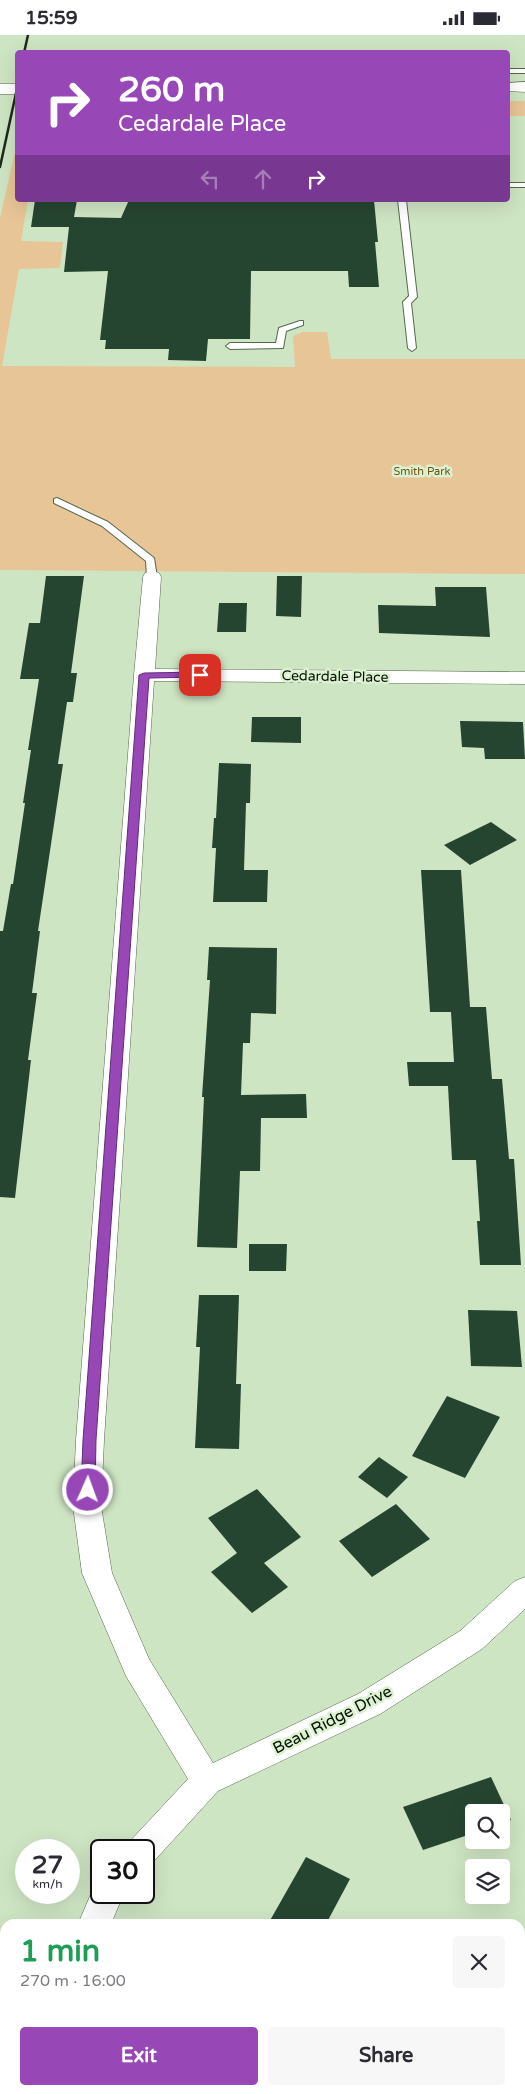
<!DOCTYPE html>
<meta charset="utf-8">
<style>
:root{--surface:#fff;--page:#f7f7f7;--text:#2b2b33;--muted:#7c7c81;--accent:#9747b6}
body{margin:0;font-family:"Varela Round",sans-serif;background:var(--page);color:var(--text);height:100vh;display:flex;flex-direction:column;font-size:19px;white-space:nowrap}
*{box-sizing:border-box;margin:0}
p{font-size:16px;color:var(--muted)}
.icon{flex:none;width:28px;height:28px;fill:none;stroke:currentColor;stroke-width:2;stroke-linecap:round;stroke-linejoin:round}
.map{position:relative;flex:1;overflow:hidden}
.drawer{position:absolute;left:0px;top:1884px;width:525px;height:176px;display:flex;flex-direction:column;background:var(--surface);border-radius:15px 15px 0 0;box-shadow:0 5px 20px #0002}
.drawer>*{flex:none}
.hud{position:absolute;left:15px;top:15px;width:495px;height:152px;border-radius:5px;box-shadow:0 5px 20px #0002;background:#9747b6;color:#fff;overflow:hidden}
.buttons{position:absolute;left:465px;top:1769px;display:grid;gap:10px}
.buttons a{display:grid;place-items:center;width:45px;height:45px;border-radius:5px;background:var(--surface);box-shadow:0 5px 20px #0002;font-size:25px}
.speed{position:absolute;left:15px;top:1804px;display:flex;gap:10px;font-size:25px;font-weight:700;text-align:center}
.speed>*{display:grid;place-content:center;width:65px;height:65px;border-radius:50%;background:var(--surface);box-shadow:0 5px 20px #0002;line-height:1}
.speed small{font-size:12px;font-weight:400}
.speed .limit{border:2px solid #111;border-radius:8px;background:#fff;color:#111}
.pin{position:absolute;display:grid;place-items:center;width:42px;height:42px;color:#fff;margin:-21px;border-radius:10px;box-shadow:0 2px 8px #0006}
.me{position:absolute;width:55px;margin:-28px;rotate:2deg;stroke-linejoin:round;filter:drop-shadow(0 0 4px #0008)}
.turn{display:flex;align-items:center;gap:18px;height:105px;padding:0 20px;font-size:22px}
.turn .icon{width:65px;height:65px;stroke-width:2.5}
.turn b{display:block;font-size:35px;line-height:42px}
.lanes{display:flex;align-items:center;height:48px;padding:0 20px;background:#0003;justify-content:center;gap:25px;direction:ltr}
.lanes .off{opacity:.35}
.round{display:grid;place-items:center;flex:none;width:52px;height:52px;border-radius:5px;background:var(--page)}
.headline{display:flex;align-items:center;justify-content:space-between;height:85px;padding:0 20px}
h1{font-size:30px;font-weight:700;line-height:38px;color:#1e9e55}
.action{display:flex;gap:10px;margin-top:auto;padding:10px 20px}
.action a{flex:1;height:58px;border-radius:5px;background:var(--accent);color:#fff;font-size:20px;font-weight:700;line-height:58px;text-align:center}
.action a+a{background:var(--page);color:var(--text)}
.status{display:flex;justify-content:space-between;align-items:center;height:35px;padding:0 25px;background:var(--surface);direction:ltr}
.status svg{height:14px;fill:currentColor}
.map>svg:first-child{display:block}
.green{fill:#e7c597}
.building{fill:#264531}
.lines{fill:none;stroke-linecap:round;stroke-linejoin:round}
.lane-casing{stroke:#55684b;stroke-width:2}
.street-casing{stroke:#55684b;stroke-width:1}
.secondary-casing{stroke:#55684b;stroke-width:1}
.lane{fill:#fff;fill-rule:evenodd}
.street{fill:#fff;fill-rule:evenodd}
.secondary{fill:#fff;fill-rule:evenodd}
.rail{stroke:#20291c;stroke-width:2.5}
.route{fill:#9747b6;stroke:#622e76}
.labels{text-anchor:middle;stroke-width:5;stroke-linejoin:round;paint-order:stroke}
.far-park-label{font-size:11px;fill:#745013;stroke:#dbf2d0}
.street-label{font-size:14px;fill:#070e04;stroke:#dbf2d0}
.near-street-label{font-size:16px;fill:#070e04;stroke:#dbf2d0}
</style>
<div class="status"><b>15:59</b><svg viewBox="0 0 49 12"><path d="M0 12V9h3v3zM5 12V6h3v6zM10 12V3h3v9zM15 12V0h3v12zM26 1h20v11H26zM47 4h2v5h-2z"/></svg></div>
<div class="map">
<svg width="525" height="2059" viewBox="0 0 525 2059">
<rect width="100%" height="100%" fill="#cee5c3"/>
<path class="green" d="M508,66H525V81H508Z
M17,108L18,165H28L21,206L63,207L60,233L19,234L2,331L295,332L293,301L303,297H327L331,324H525V539L0,535V183Z"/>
<path class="building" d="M35,165H77L74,182L121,183L129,165L313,167V165H374L378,207H375L379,252H349L348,236H251L250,304H208L206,326L168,325L169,314H105L106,305H100L108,236L64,237L69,192H31Z
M46,541H84L71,638H77L73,667H67L58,729H63L38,896H40L32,958H37L28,1025H31L15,1163L0,1162V896H3L11,849H13L25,768H23L31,715H28L39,644H20L29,588H40Z
M277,541H302L301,582L276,581Z
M435,552H486L490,602L379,598L378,570L436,571Z
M219,568H247L246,597H217Z
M252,682H301V708L251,707Z
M460,686L523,687L525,724H485L484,713L462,712Z
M219,728L251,729L250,768H246L244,835H268L267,867H213L216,813H212L214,783H216Z
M491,787L517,805L470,830L444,810Z
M421,835H461L470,972H486L492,1044H502L509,1124H514L521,1230H480L477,1186H480L476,1125H452L448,1051H409L407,1027H454L451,977H430Z
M209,912L277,913L276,979L251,978L250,1008H243L241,1060L306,1059L307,1083H261L260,1136H240L237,1213L197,1212L204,1062H202L210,945H207Z
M249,1209H287L286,1236H249Z
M199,1260H239L236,1349H241L239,1414L195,1413L200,1312H196Z
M468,1275L517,1276L522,1332L471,1331Z
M447,1361L500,1382L465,1443L412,1421Z
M379,1422L408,1442L387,1463L358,1442Z
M257,1454L301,1502L264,1528L288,1552L252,1578L211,1537L237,1518L208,1483Z
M396,1469L430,1504L372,1542L339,1506Z
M491,1742L511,1785L501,1789V1778H474V1798L423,1815L403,1772Z
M306,1822L350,1844L326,1889H268Z"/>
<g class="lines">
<defs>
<path id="lane" d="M508,34H525V38H508Z
M508,148H525V152H508Z
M398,165H406L417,262L411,268L416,313L412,316L408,313L403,267L409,261Z
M300,286H303V290L286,296L283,313L230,314L226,311L230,308H276L279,293Z
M57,463L108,487L154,523L157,542L155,544L152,545L147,542L146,526L102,491L54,468V464Z"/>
<path id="street" d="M152,536L159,538L161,542L155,634L525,637V649L154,646L104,1405L101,1471L112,1538L149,1624L213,1728L358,1659L460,1596L515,1546L525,1542V1574L482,1614L380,1679L218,1756L154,1826L144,1830V1815H127L132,1804L188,1744L126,1641L82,1538L73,1471L76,1405L134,640L143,542L145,538Z
M101,1845V1858H124L111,1889H78L96,1847Z
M29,2055H63V2059H29Z"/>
<path id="secondary" d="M525,47V57L508,56V48Z
M0,49H18V59H0Z"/>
</defs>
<use href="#lane" class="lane-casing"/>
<use href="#street" class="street-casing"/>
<use href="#secondary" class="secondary-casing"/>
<use href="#lane" class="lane"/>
<use href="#street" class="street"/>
<use href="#secondary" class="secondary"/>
<path class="rail" d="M24,18L28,0
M0,132L18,49"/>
</g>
<path class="route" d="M200,637L204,640L203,642L149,643L96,1405L95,1455L93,1459L88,1460L83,1459L81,1455L83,1405L139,640L144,638Z"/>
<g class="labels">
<g class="far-park-label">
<text x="422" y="440">Smith Park</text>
</g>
<g class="street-label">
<text transform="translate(335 641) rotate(1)" y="5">Cedardale Place</text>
</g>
<g class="near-street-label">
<text transform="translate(332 1684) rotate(-27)" y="6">Beau Ridge Drive</text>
</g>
</g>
</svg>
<div class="buttons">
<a><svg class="icon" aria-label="search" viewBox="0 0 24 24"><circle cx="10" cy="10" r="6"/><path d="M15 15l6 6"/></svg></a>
<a><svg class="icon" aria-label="layers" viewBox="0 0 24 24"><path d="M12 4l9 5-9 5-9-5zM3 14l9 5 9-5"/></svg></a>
</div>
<div class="speed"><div>27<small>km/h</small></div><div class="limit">30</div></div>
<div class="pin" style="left:200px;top:640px;background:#d93025"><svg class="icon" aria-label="arrive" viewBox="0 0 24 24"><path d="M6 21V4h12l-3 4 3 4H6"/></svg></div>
<svg class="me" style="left:88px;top:1455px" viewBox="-20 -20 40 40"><circle r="17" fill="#9747b6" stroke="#fff" stroke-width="3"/><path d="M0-11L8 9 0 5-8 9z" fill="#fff"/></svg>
<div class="hud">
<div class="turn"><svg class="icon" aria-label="right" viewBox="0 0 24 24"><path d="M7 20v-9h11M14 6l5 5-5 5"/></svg><div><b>260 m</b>Cedardale Place</div></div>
<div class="lanes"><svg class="icon off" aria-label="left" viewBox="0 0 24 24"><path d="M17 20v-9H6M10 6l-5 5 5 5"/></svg><svg class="icon off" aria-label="ahead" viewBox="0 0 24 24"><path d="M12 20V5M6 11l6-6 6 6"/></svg><svg class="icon" aria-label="right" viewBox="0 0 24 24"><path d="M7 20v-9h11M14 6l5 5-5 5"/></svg></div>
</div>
<section class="drawer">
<div class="headline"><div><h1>1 min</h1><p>270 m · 16:00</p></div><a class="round"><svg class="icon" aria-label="close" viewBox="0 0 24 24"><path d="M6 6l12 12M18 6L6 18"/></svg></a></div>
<div class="action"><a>Exit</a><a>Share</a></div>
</section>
</div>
